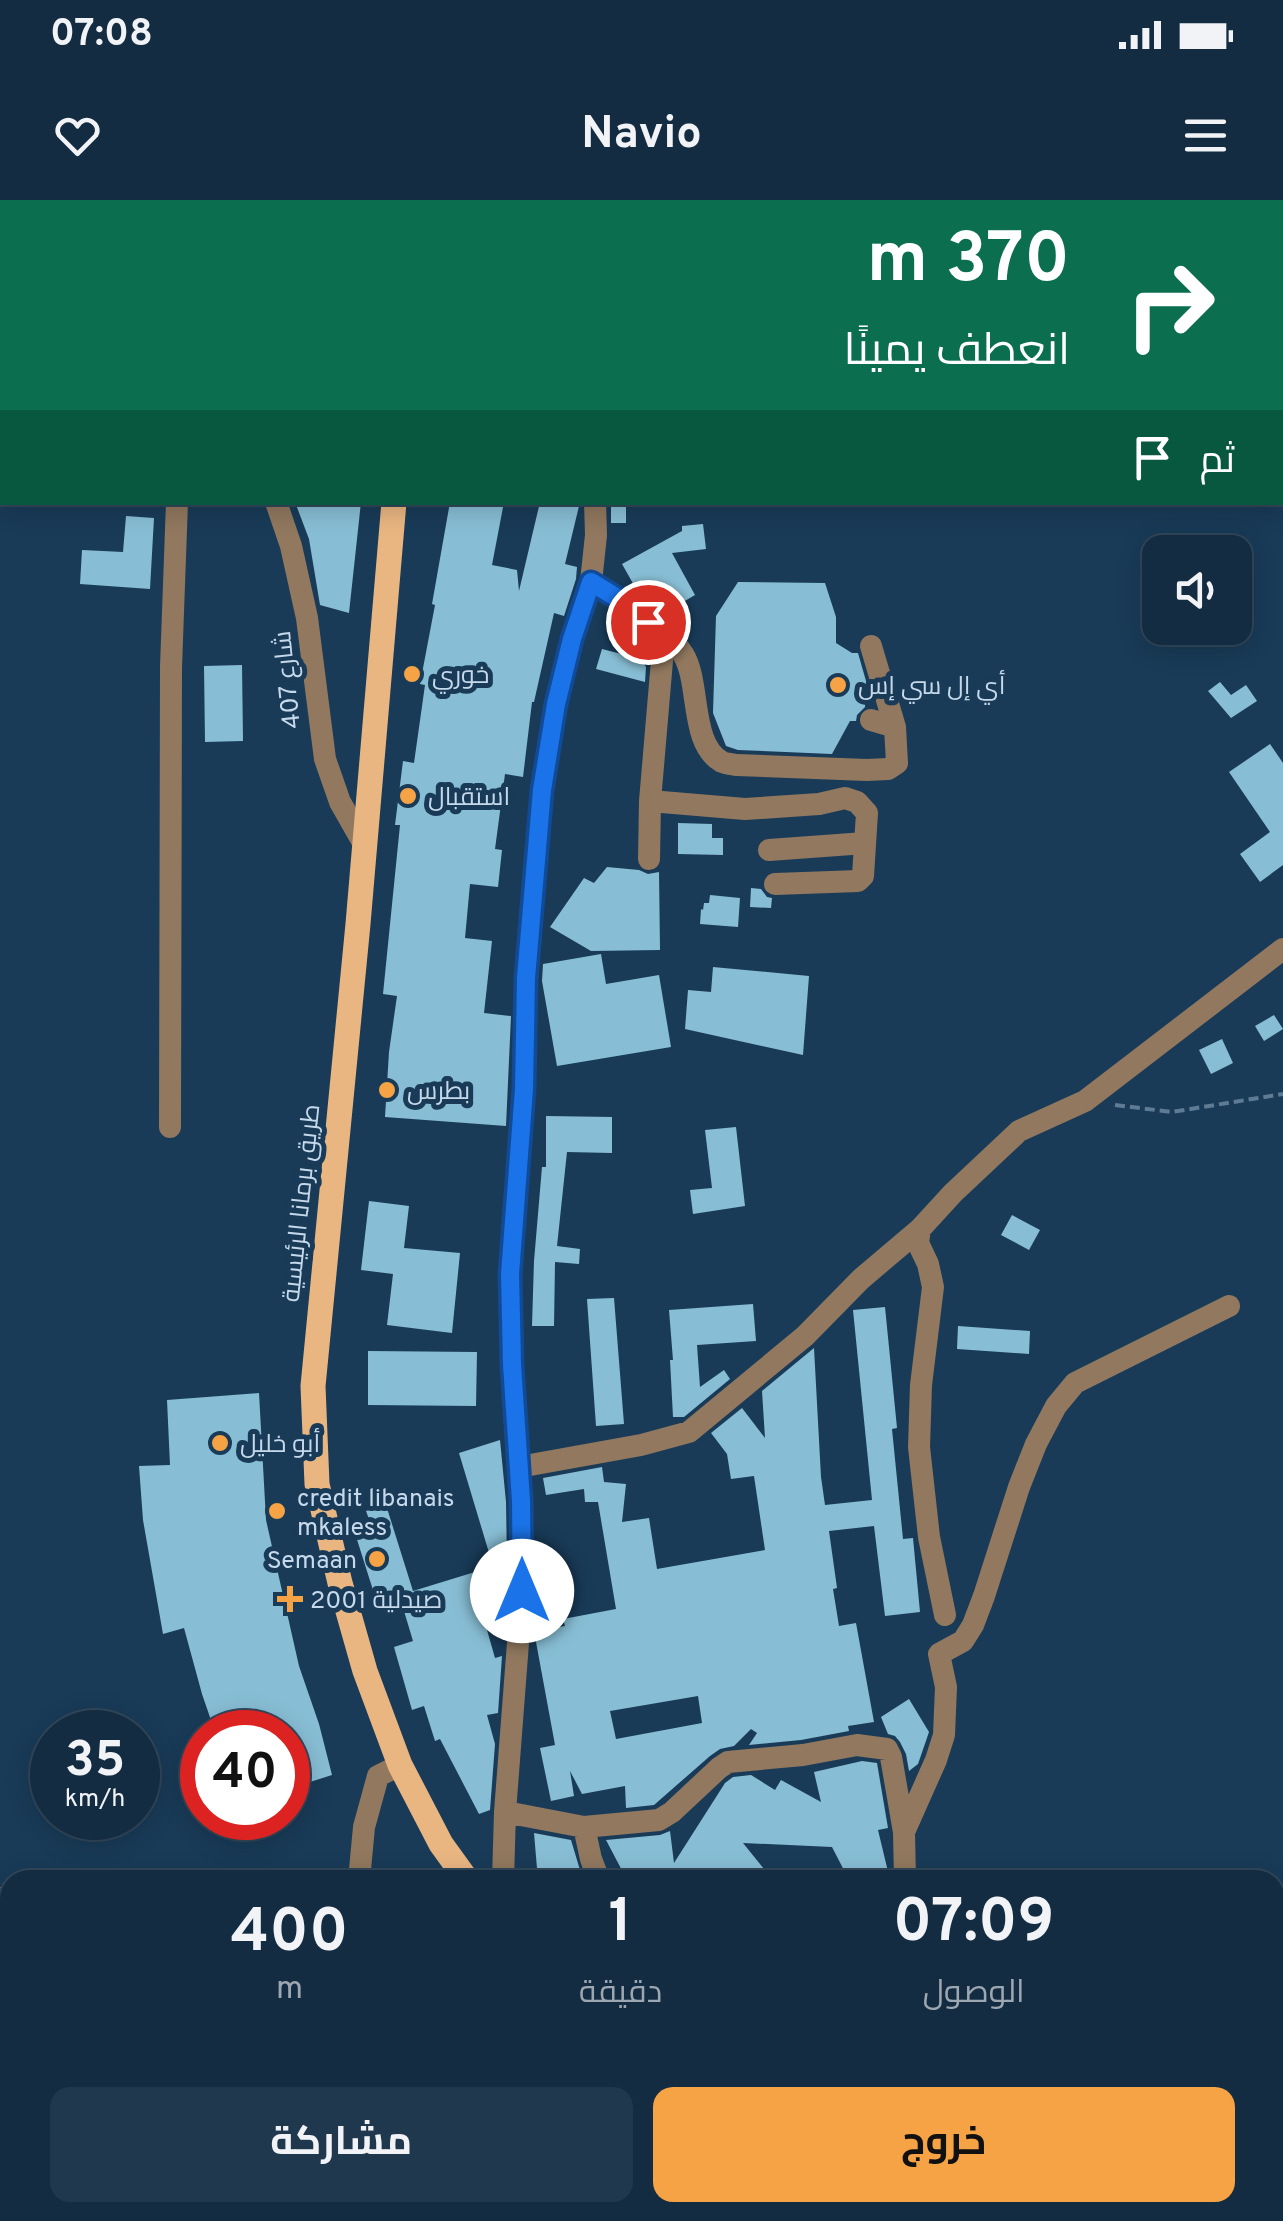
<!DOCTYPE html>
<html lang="ar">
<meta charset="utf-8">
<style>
:root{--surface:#132c42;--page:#20384d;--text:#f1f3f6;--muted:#9da7b2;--line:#32485b;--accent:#f5a345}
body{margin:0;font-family:Overpass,Cairo,sans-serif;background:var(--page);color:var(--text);direction:rtl;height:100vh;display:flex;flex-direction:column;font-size:38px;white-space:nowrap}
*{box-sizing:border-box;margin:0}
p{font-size:32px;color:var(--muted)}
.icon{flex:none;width:55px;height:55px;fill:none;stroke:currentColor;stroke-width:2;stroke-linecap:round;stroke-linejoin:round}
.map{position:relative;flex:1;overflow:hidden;direction:ltr}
.side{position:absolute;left:0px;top:1670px;width:1285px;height:352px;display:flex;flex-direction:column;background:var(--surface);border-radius:30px 30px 0 0;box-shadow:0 5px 25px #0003,0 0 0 2px var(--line);direction:rtl}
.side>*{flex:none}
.top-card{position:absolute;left:0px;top:0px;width:1285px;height:305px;box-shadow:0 5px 25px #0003,0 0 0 2px var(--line);direction:rtl;background:#0b6e4f;color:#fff;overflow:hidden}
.tools{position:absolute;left:1142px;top:335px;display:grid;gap:20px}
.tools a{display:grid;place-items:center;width:110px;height:110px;border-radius:20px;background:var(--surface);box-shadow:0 5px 25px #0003,0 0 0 2px var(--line);font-size:50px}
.speed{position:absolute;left:30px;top:1510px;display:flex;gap:20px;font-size:50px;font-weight:700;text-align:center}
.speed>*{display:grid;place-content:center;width:130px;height:130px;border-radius:50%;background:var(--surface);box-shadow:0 5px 25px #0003,0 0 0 2px var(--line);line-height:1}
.speed small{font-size:25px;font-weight:400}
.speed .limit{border:15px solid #d22;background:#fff;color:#111}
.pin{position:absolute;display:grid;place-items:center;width:85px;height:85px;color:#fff;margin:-42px;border:5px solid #fff;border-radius:50%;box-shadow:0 2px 10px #0007}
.me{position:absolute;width:110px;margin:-55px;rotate:0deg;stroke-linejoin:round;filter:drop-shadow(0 0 8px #0008)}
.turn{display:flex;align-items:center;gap:35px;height:210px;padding:0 50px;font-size:45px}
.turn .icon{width:130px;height:130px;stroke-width:2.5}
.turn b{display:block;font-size:70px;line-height:85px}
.then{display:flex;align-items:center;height:95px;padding:0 50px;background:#0003;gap:20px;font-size:38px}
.eta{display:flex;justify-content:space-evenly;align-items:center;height:170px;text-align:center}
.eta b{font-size:60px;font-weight:700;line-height:70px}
.button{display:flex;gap:20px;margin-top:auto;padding:20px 50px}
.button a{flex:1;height:115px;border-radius:20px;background:var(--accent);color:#111;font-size:40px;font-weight:700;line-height:115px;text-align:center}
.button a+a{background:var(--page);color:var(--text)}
.status{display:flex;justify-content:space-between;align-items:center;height:70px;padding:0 50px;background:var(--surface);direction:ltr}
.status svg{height:28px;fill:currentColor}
header{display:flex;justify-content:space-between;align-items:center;height:130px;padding:0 50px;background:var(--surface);font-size:45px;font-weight:700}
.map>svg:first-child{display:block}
.building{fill:#88bed5;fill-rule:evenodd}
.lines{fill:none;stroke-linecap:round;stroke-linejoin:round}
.path{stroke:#5f7b93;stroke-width:4;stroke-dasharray:10 5;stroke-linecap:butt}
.minor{stroke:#91785f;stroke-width:22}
.major{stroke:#e9b682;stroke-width:25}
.route-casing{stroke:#114b97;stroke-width:25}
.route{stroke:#1a73e8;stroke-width:18}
.poi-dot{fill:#f5a345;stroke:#193b58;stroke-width:4}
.labels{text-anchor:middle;stroke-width:10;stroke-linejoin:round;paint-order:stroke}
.poi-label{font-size:25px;fill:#c6d9eb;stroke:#193b58;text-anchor:start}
.street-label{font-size:25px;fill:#c6d9eb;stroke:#193b58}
</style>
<div class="status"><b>07:08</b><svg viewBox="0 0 49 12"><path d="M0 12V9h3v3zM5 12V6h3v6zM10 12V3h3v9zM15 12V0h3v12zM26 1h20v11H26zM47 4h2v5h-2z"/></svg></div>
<header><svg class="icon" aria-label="menu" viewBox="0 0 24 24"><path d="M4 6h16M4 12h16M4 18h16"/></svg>Navio<svg class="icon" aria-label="heart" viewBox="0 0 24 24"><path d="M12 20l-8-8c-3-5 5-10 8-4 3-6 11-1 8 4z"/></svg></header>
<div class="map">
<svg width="1283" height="2021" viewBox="0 0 1283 2021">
<rect width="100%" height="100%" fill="#193b58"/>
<path class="building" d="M295,302H361L349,413L320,405L309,339Z
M450,302H504L492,365L517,370L519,391L540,302H580L565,364L577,367L576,379L564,416L554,413L534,502H532L523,577L505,574L495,649L502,650L498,687L470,684L465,738L492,741L484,813L511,816L506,926L385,917L389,852L397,796L383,794L400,625H395L403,561L414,563L425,485L420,484L435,405L432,404Z
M611,304H626V323H611Z
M126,316L154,318L150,389L80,384L82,350L123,352Z
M703,324L706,349L672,353L695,395L661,415L639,394L622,364L682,331V326Z
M738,382L825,383L836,417V443L852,453H858L866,481L865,507L857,515L856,521H850L832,554L738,550L726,546L713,513L716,416Z
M602,449L641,459L646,467L645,482L596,469Z
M242,465L243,541L205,542L204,466Z
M1220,482L1231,495L1246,485L1257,501L1231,518L1208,491Z
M1270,544L1283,563V665L1260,682L1240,654L1270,632L1229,572Z
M678,623L712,624V638H723V655L678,654Z
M607,667L639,670L648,674L659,672L660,750L591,751L550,727L584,678L594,683Z
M751,688L761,689L767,697L772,698L771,708L750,707Z
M710,695L740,698L738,727L700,724L701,709L703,710L704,703H709Z
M601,754L606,784L659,775L671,847L557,866L542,781L543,764Z
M713,767L809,776L803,855L685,829L688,790L711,792Z
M1274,815L1283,829L1264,841L1255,826Z
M1222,839L1233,863L1211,874L1199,850Z
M546,916L612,917V953L567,952L557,1046L580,1049L579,1064L555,1062L554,1126H532L534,1061L542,967H546Z
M736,927L745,1006L693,1014L690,990L712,988L705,930Z
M369,1001L409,1006L404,1048L460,1053L452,1133L387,1125L393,1074L361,1070Z
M1012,1015L1040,1030L1029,1050L1001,1035Z
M614,1098L624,1224L596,1226L587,1099Z
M753,1104L756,1141L697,1145L700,1187L724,1170L730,1179L684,1217H673L670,1160H673L669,1110Z
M885,1107L897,1228L892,1229L903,1339L913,1338L920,1412L885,1416L874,1326L829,1331L837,1388L833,1389L839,1426L856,1423L874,1522L848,1526L849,1531L801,1540L749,1545L757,1533L751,1529L734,1546L720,1549L710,1556L654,1605L626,1608L625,1586L582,1594L570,1571L574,1596L551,1601L540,1548L555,1545L534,1431L565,1426L563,1419L616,1409L598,1302H585L584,1289L546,1295L543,1278L602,1267L604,1282L626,1284L622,1322L649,1318L657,1369L765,1350L754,1276L731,1279L727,1254L711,1233L742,1208L765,1238L762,1191L814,1148L821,1277L825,1305L872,1300L853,1110ZM698,1496L702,1523L616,1539L610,1511Z
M958,1126L1030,1131L1029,1154L957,1149Z
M368,1151L477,1152L476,1206L368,1205Z
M259,1193L266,1320L299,1466L319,1524L332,1575L288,1589V1532H215L202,1494L184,1428L163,1434L143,1320L139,1266L170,1265L167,1200Z
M500,1240L506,1302L507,1362L493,1366L459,1253Z
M386,1305L413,1391L501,1364L507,1383L506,1401L481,1409L495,1458L502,1456L498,1513L487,1515L495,1544L490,1610L479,1614L440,1539L435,1541L424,1506L412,1510L394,1447L413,1441L404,1411L400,1413L398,1404L379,1409L353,1327L370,1322L366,1311Z
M909,1499L929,1532L918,1564L909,1571L906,1554L900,1542L895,1536L888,1534L881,1517Z
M862,1561L877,1563L888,1628L878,1630L890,1680H849L832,1647L743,1643L773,1680H627L606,1640L660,1635L670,1631L674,1663L725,1583L733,1577L751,1575L775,1590L781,1580L821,1602L814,1572Z
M534,1633L571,1640L583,1680H538Z"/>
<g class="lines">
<path class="path" d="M1115,905L1172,912L1283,894
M0,1912L10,1922
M97,2012L103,2021
M283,2012L289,2021"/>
<path class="minor" d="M88,0L90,2
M163,0L164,2
M243,2L244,0
M676,2L677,0
M276,302L291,346L307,418L325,559L340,602L365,646
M591,382C604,390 619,397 631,407C642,415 650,426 660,434C669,441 677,443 683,454C701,482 689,544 722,562C723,563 736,565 737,565L867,570L888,569L897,563L895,527L871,446
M871,520L895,527
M650,601L745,609L819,604L845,598L857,602L867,613L863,676L858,681L775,684
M769,650L865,643
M649,659L650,601L664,437
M170,927L171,467L177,302
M920,1029L918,1043L928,1064L933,1087L921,1185L919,1247L929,1337L945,1415
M519,1267L641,1245L689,1232L805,1136L861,1079L920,1029L953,993L1019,931L1085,901L1283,749
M505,1612L584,1627L659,1620L672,1612L719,1568L728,1562L803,1555L857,1545L887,1549L891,1557L904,1632
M584,1627L591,1659L599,1680
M359,1680L364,1627L378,1576L400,1565
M503,1680L505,1612L522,1391L521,1301L512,1164L510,1073L524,889L527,779L542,589L555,504L572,439L591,382L596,335L595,302
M905,1680L904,1632L936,1560L944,1535L946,1487L939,1454L963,1441L973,1425L984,1396L1019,1287L1036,1244L1056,1206L1075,1183L1229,1106
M0,1698L10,1725
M0,1949L10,1961
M56,2012L62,2021
M822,2012L826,2021
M952,2012L953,2021"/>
<path class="major" d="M424,2V0
M394,302L358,724L313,1186L317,1284L340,1383L365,1471L400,1565L441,1644L467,1680
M742,2012L748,2021"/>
</g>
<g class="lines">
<defs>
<path id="route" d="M522,1391L521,1301L512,1164L510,1074L524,889L526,778L542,590L556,504L572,439L591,382L632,407L648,422"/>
</defs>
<use href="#route" class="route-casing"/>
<use href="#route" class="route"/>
</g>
<g class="poi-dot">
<circle cx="412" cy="474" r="10"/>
<circle cx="838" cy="485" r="10"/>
<circle cx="408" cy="596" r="10"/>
<circle cx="387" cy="890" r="10"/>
<circle cx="220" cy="1243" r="10"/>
<circle cx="277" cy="1311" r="10"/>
<circle cx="377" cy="1359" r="10"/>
<path d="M285 1384h10v10h10v10h-10v10h-10v-10h-10v-10h10z"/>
</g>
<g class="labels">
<g class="poi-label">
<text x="432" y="483">خوري</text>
<text x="858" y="494">أي إل سي إس</text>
<text x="428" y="605">استقبال</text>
<text x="407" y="899">بطرس</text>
<text x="240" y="1252">أبو خليل</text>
<text x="297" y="1306">credit libanais<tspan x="297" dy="29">mkaless</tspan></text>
<text x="357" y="1368" text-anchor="end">Semaan</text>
<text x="310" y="1408">صيدلية 2001</text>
</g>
<g class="street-label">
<text transform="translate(286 480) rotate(-96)" y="9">شارع 407</text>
<text transform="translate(300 1003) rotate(-84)" y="9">طريق برمانا الرئيسية</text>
</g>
</g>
</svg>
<div class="tools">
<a><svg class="icon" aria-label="sound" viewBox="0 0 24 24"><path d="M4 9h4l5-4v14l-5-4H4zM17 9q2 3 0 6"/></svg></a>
</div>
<div class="speed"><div>35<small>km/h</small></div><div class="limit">40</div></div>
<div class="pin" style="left:648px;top:422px;background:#d93025"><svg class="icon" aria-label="arrive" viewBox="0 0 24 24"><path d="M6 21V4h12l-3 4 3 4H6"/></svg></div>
<svg class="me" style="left:522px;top:1391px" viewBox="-20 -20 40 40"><circle r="19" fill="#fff"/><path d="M0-13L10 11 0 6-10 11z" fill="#1a73e8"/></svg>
<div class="top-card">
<div class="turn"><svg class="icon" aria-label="right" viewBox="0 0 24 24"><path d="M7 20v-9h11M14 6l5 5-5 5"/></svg><div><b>370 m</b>انعطف يمينًا</div></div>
<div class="then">ثم<svg class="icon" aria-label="arrive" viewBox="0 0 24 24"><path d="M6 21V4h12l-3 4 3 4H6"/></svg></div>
</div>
<section class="side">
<div class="eta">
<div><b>07:09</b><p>الوصول</p></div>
<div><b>1</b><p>دقيقة</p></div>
<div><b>400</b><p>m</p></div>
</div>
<div class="button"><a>خروج</a><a>مشاركة</a></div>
</section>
</div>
